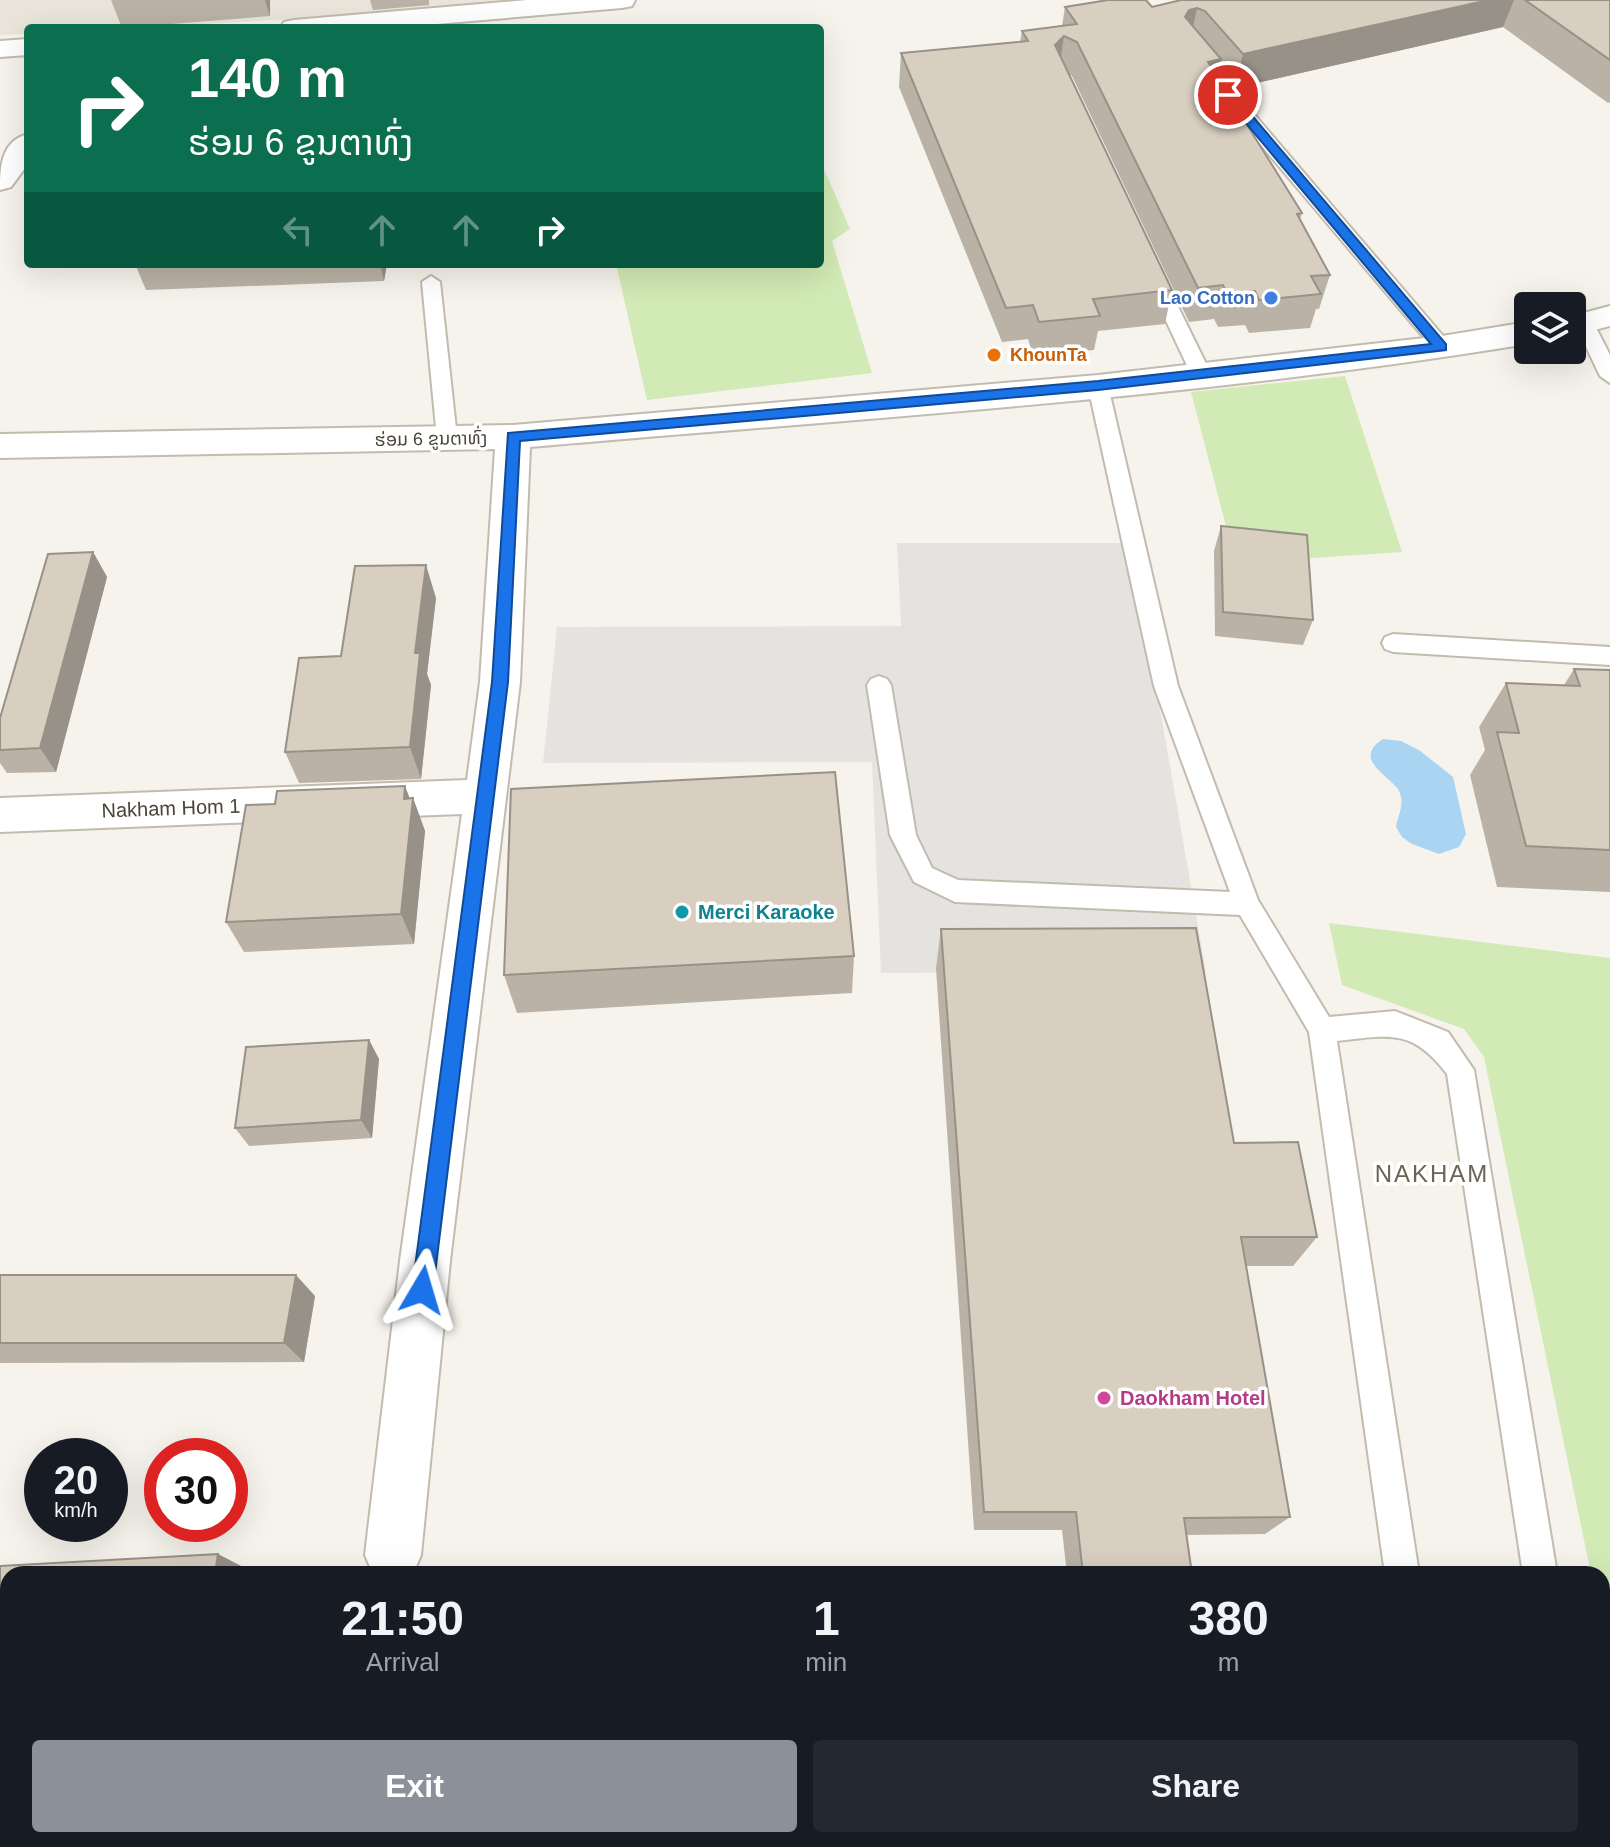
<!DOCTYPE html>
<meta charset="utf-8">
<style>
:root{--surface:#171b24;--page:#242831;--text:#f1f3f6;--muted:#9ea1a6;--accent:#8c9099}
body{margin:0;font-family:Arial,"Noto Sans Lao",sans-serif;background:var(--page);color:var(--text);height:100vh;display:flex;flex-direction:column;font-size:30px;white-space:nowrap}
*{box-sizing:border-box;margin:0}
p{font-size:26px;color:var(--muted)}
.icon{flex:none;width:44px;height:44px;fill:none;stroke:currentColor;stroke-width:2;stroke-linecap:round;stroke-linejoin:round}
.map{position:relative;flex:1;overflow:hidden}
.details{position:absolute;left:0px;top:1566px;width:1610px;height:282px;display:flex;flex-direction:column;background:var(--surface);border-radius:24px 24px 0 0;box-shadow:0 8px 32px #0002}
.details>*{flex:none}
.guide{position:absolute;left:24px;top:24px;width:800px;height:244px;border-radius:8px;box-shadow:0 8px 32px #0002;background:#0b6e4f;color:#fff;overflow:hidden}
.tools{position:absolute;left:1514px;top:292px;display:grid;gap:16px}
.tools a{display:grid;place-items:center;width:72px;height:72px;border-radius:8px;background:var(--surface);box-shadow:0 8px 32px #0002;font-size:40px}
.speed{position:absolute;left:24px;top:1438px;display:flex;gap:16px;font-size:40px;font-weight:700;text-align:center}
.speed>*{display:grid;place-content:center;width:104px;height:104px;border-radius:50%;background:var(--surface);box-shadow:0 8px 32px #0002;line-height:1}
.speed small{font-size:20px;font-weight:400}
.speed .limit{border:12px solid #d22;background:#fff;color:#111}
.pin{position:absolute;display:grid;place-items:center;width:68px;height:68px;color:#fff;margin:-34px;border:4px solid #fff;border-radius:50%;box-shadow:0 2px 8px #0007}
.me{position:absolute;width:88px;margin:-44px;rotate:7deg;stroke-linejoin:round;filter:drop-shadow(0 0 6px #0008)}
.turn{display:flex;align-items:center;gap:28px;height:168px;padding:0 32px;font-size:36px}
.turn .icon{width:104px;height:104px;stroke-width:2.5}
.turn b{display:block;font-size:56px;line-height:68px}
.lanes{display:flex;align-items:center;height:76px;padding:0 32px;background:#0003;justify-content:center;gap:40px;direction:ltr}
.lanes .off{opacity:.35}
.eta{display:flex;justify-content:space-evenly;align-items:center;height:136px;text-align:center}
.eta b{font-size:48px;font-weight:700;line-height:56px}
.primary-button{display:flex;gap:16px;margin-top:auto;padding:16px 32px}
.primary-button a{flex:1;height:92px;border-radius:8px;background:var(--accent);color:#fff;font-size:32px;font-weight:700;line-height:92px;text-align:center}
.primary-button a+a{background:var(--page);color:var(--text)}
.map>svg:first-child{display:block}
.residential{fill:#eae5da}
.green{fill:#d2eab5}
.parking{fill:#e5e3e0}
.water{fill:#a9d4f2}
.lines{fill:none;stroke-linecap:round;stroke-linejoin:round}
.service-casing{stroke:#c2bbae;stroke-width:4}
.minor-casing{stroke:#c2bbae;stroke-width:4}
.service{fill:#fff;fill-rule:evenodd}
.minor{fill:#fff;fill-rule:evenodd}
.wall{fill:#bab2a6}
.shaded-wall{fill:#979187}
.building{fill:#d8cfc1;stroke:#979187;stroke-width:2}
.route{fill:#1a73e8;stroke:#114b97;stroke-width:2}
.shop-dot{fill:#3f7fe0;stroke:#fff;stroke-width:3}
.food-dot{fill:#e8710a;stroke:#fff;stroke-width:3}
.culture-dot{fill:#0f9aa8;stroke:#fff;stroke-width:3}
.hotel-dot{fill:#d1479c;stroke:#fff;stroke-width:3}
.labels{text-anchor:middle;stroke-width:7;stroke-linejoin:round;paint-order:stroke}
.far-shop-label{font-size:18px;font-weight:bold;fill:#366cbe;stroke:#fff;text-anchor:end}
.far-food-label{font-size:18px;font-weight:bold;fill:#c56008;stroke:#fff;text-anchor:start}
.far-street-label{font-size:18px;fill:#4b4439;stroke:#fff}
.street-label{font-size:20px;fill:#4b4439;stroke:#fff}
.culture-label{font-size:20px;font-weight:bold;fill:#0d838f;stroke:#fff;text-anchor:start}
.hotel-label{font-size:20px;font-weight:bold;fill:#b23c85;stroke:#fff;text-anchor:start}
.quarter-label{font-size:24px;letter-spacing:2px;fill:#6e6250;stroke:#fff}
</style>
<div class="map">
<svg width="1610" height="1847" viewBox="0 0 1610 1847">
<rect width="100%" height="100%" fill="#f6f3ec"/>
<path class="residential" d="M0,0H634L128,28H28V34L0,35Z"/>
<path class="green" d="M820,160L850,229L832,241L872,373L647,400L616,264H820Z
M1345,376L1402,552L1298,559L1233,553L1191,392Z
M1329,923L1610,958V1666L1602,1628V1574H1591L1484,1057L1464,1029L1342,985Z"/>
<path class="parking" d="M897,543H1131L1206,972L881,973L872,762L543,763L557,627L901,626Z"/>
<path class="water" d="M1383,739L1401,741L1419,750L1453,777L1466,834L1459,847L1439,854L1412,844L1402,837L1396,827C1398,815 1406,802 1398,789C1388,775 1352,759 1383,739Z"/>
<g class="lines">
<defs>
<path id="service" d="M1207,65L1213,66L1449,343L1452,347L1449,351H1435L1201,74L1199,70Z
M1154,270L1163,276L1211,374L1208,379L1201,381L1191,374L1145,276Z
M431,276L440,282L457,438L447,445L437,438L422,282Z
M1585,318L1592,320L1610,355V383L1600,376L1575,324Z
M1098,379L1108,386L1178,686L1258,900L1329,1017L1395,1011L1448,1032L1474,1070L1557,1574H1523L1447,1074C1412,1028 1390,1035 1337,1041L1419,1574H1385L1309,1032L1240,915L955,902L914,882L890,835L867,685L871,679L879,676L887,679L891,685L916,835L932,868L958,880L1230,892L1154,686L1088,386Z
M1393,634L1610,647V665L1393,652L1385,649L1382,643L1385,637Z
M1602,1811L1610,1814V1847H1589L1587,1840H1602Z"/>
<path id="minor" d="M527,0H635L632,6L622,8L390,28H280L284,22L294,20Z
M28,39V55L0,57V41Z
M28,134V164L11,187L0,190C0,167 1,141 28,134Z
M1610,306V326L1572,336V316Z
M1528,322V344C1198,398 863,418 530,447L520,682L450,1261L421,1555L413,1574H373L365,1555L400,1261L462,814L0,832V798L467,780L480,682L495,449L0,458V434L513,425L1098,375L1442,336Z"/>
</defs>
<use href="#service" class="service-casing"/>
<use href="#minor" class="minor-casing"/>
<use href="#service" class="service"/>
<use href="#minor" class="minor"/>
</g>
<path class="wall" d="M111,0H270V16L122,28Z
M370,0H429V5L373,10Z
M1181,0H1610V102L1608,103L1503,27L1235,88L1219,69L1217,77L1302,213L1300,219L1330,275L1319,309H1316L1310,328L1249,333L1245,325L1218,327L1214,319L1189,322L1072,76L1069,74L1172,290L1165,324L1098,331L1094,350L1033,355L1028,339L1002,342L899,87L901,53L1020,42L1022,31L1062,26L1065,7H1152Z
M135,264H387L384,281L146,290Z
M1221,526L1313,620L1303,645L1215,636L1214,551Z
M93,552L107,577L56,772L7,773L0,763V718Z
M436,598L427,674L431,685L421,779L299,783L285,752L341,656Z
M1574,669L1610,670V892L1497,887L1470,775L1485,750L1479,727L1506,683L1564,685Z
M410,798H413L425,831L414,944L244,952L226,922Z
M941,929L1234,1143L1317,1237L1293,1266H1246L1290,1517L1265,1534L1187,1535L1192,1574H1067L1062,1530H974L936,968Z
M854,956L852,993L517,1013L504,975Z
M369,1040L379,1059L372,1138L249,1146L235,1128Z
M0,1275L315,1296L304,1362L0,1363Z"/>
<path class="shaded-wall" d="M265,0H270V16Z
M1489,0H1514L1503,27L1235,88L1243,54Z
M1197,8L1190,41L1185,17L1189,10Z
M1064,36L1059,69L1055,45Z
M1221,59L1214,93L1208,62Z
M380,264H387L384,281Z
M93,552L107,577L56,772L40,748Z
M426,565L436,598L427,674L431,685L421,779L410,747L415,653Z
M405,786L412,804L413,798L425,831L414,944L401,914Z
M369,1040L379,1059L372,1138L361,1120Z
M296,1275L315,1296L304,1362L284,1343Z
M218,1554L249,1570L248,1574H215Z
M178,1840H214L213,1847H177Z"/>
<path class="building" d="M1108,0H1146L1152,7L1181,0H1489L1243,54L1205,11L1197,8L1189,10L1185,17L1221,59L1208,62L1302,213L1297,214L1330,275L1311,276L1321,294L1259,300L1255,291L1227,294L1223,285L1198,288L1077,42L1064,36L1055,45L1172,290L1093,299L1100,316L1039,322L1033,305L1006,308L901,53L1028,41L1022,31L1077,24L1065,7Z
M1525,0H1610V60Z
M1221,526L1307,535L1313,620L1223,612Z
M93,552L40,748L0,750V718L48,554Z
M426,565L415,653H420L410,747L285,752L299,658L341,656L355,566Z
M1574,669L1610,670V850L1526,846L1497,732L1519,733L1506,683L1580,686Z
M835,772L854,956L504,975L511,789Z
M405,786L404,799L413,798L401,914L226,922L246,805L275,804L277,791Z
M1196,928L1234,1143L1298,1142L1317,1237H1241L1290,1517L1184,1518L1192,1574H1083L1076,1512H984L941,929Z
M369,1040L361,1120L235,1128L246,1047Z
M0,1275H296L284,1343H0Z
M218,1554L215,1574H8V1840H178L177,1847H0V1566Z"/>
<path class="route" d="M1228,91L1232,92L1446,344V350L1098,390L520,441L508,682L433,1290L430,1297L422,1300L415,1297L412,1290L492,682L508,433L1098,381L1431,344L1224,97V92Z"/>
<circle class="shop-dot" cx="1271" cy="298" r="8"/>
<circle class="food-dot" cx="994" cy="355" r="8"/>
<circle class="culture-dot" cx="682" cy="912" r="8"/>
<circle class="hotel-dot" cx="1104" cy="1398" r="8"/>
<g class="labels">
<g class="far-shop-label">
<text x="1255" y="304">Lao Cotton</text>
</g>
<g class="far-food-label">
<text x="1010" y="361">KhounTa</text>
</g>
<g class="far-street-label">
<text transform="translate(431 439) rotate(-1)" y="6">ຮ່ອມ 6 ຂູນຕາທົ່ງ</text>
</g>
<g class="street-label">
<text transform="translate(171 808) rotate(-2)" y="7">Nakham Hom 1</text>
</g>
<g class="culture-label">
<text x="698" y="919">Merci Karaoke</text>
</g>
<g class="hotel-label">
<text x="1120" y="1405">Daokham Hotel</text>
</g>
<g class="quarter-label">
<text x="1432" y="1182">NAKHAM</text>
</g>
</g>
</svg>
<div class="tools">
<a><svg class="icon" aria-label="layers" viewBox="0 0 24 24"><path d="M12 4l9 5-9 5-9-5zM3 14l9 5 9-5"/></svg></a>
</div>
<div class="speed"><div>20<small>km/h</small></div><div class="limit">30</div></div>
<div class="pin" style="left:1228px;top:95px;background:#d93025"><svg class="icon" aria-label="arrive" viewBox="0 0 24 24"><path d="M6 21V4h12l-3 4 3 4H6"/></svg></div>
<svg class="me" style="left:422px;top:1290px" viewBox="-20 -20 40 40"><path d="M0-17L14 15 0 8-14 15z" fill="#1a73e8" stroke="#fff" stroke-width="4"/></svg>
<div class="guide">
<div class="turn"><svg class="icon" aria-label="right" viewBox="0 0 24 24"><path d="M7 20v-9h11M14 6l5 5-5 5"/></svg><div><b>140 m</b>ຮ່ອມ 6 ຂູນຕາທົ່ງ</div></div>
<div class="lanes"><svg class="icon off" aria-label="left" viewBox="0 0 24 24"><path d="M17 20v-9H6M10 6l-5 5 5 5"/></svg><svg class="icon off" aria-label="ahead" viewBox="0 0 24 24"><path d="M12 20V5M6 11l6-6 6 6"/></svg><svg class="icon off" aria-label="ahead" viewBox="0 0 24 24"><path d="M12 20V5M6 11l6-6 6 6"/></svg><svg class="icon" aria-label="right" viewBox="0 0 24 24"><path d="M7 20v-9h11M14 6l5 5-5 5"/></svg></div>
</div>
<section class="details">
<div class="eta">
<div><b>21:50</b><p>Arrival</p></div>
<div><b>1</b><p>min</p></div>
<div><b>380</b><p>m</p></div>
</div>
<div class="primary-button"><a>Exit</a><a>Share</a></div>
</section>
</div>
